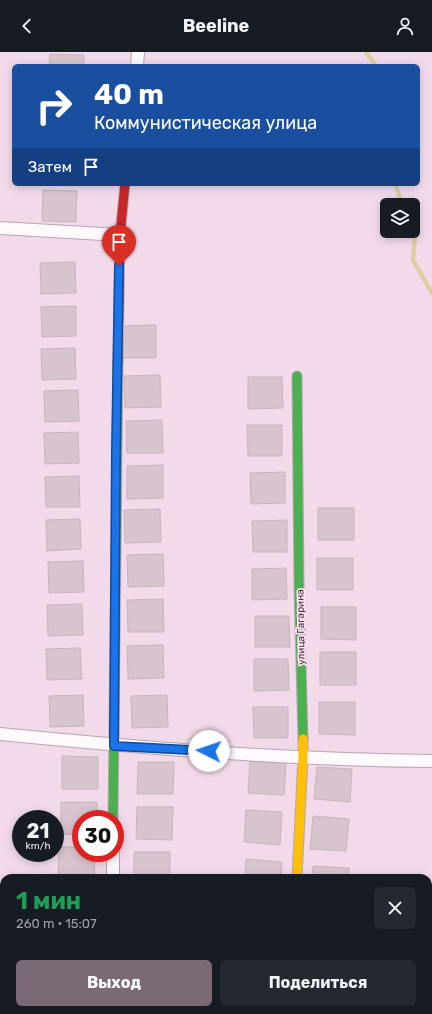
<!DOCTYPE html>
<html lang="ru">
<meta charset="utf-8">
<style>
:root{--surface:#171b24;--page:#242831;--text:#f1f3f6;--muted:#9ea1a6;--accent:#7c6976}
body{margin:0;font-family:Rubik,sans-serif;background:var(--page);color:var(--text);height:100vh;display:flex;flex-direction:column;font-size:15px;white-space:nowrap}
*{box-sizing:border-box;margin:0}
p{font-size:13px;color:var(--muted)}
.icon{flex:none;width:22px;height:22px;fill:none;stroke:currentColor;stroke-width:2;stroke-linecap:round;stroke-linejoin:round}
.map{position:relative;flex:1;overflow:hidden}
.sheet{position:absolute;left:0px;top:822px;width:432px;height:140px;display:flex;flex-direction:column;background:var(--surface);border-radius:12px 12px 0 0;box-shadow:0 2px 10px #0003}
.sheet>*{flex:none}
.guide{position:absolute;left:12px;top:12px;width:408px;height:122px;border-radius:6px;box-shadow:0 2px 10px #0003;background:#1a4fa0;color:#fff;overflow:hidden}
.buttons{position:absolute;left:380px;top:146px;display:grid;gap:8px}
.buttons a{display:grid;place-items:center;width:40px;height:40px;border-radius:6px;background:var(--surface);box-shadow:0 2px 10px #0003;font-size:20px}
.speed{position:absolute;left:12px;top:758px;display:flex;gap:8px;font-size:20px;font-weight:700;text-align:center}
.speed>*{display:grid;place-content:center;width:52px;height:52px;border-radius:50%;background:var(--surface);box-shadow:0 2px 10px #0003;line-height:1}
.speed small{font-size:10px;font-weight:400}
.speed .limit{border:6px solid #d22;background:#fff;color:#111}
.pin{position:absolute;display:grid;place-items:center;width:34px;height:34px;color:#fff;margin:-41px -17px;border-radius:50% 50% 50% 0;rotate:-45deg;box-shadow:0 0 4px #0007}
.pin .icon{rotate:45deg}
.me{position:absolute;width:44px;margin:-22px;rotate:274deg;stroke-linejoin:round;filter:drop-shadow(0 0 3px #0008)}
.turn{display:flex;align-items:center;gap:14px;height:84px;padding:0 16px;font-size:18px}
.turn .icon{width:52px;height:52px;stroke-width:2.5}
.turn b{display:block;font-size:28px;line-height:34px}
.then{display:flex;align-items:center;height:38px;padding:0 16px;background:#0003;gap:8px;font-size:15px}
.round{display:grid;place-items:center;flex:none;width:42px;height:42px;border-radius:6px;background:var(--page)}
.summary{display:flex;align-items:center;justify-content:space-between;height:68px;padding:0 16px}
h1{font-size:24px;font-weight:700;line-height:30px;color:#1e9e55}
.button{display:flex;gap:8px;margin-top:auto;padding:8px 16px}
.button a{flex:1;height:46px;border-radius:6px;background:var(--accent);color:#fff;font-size:16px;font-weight:700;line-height:46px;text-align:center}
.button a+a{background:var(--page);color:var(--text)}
header{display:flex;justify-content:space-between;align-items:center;height:52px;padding:0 16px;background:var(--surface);font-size:18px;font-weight:700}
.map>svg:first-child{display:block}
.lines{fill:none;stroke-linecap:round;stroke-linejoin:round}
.stream{stroke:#dfcfa0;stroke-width:4.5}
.building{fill:#d8c4ce;stroke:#c7b4bd}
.street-casing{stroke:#b7a5b1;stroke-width:14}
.fast-casing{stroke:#b7a5b1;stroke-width:11}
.slow-casing{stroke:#b7a5b1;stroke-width:11}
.jam-casing{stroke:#b7a5b1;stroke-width:11}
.street{stroke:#fdf9fc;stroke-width:12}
.fast{stroke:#4caf50;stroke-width:9}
.slow{stroke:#ffc107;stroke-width:9}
.jam{stroke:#c62828;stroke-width:9}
.route-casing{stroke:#114b97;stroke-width:10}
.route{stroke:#1a73e8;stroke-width:7}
.labels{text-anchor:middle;stroke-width:3.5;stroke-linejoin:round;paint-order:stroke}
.street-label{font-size:10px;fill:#3d2c37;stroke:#ffe4f5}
</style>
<header><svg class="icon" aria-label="back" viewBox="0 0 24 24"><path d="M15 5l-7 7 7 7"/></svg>Beeline<svg class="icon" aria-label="person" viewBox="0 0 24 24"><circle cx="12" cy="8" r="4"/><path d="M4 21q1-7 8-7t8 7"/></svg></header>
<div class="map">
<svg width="432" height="962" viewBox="0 0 432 962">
<rect width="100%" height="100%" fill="#f2daea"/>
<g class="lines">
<path class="stream" d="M366,0L376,14
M395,132L400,146L405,153
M413,163L416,167L413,208L432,241"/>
</g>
<path class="building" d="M50,2L84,3V14H49Z
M43,138L77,139L76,170L42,169Z
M75,210L76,241L41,242L40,211Z
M76,254V284L42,285L41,255Z
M156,273V306H120V274Z
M75,296L76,327L42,328L41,297Z
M160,323L161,355L125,356L124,324Z
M248,325H282L283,356L248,357Z
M78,338L79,369L45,370L44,339Z
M162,368L163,401H127L126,369Z
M247,373H282V404H248Z
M78,380L79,411L45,412L44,381Z
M163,413V446L127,447V414Z
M285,420V451L251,452L250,421Z
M79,424L80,455H46L45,425Z
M318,456H354V488H318Z
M160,457L161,490L125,491L124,458Z
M80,467L81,497L47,499L46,468Z
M287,468V500H253L252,469Z
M163,502L164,534L128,535L127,503Z
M317,506H353V538H317Z
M83,509L84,540L49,541L48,510Z
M286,516L287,547L252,548V517Z
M163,547L164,580H128L127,548Z
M82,552L83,583L48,584L47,553Z
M321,555H356V588L321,587Z
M255,564H289L290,595H255Z
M163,593L164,626L128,627L127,594Z
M80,596L82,627L47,628L46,597Z
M320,600H356V633H320Z
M254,607H288L289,638L254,639Z
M83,643L84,674L50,675L49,644Z
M167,643L168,675L132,676L131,644Z
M319,650H355V683L319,682Z
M253,655H288V686H254Z
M62,704L98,705V737H62Z
M250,708L286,711L284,743L248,741Z
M138,710H174L173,742H137Z
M317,715L352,717L350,750L314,747Z
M61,750H97V767H81V783L61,782Z
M137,755H173L172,788L136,787Z
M246,758L282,760L280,793L244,790Z
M313,764L349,767L346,799L310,797Z
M59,795H81V801H95L94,826H58Z
M134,800H170V826H134Z
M246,807L282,810L281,826H245Z
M313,814L349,816L348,826H312Z
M57,958H93V961H57Z
M133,958H169V962H133Z
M238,958H274V962H238Z
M305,958L341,961V962H304Z"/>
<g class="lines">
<defs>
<path id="street" d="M137,14L138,0
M0,176L120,183
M0,682C143,696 288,708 432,709
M113,826V801
M111,962V958
M289,962V958"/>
<path id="fast" d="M297,324L299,535L303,687
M113,767L118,309"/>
<path id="slow" d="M297,826L303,705V687"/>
<path id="jam" d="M118,309L120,183L125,132"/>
</defs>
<use href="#street" class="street-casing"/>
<use href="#fast" class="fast-casing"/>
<use href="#slow" class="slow-casing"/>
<use href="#jam" class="jam-casing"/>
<use href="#street" class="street"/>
<use href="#fast" class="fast"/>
<use href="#slow" class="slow"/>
<use href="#jam" class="jam"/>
</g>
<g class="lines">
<defs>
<path id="route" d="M119,214L116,400L114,694L209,699"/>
</defs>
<use href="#route" class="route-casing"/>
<use href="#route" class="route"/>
</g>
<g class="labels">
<g class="street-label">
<text transform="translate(300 575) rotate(-91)" y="4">улица Гагарина</text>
</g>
</g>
</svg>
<div class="buttons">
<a><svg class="icon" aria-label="layers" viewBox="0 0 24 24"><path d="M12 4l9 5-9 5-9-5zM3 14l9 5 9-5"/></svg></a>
</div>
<div class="speed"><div>21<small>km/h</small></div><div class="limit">30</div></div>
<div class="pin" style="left:119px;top:214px;background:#d93025"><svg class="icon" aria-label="arrive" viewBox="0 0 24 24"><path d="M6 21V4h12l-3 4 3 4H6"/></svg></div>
<svg class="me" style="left:209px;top:699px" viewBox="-20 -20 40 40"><circle r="19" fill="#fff"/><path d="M0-13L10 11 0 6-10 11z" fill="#1a73e8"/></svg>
<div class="guide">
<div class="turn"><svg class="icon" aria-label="right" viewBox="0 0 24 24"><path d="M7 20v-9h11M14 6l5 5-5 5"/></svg><div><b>40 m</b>Коммунистическая улица</div></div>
<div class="then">Затем<svg class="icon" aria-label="arrive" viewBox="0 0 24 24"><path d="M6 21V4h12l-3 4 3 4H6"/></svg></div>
</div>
<section class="sheet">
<div class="summary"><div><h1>1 мин</h1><p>260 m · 15:07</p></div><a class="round"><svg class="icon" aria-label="close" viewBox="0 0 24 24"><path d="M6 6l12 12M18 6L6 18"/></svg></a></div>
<div class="button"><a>Выход</a><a>Поделиться</a></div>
</section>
</div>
